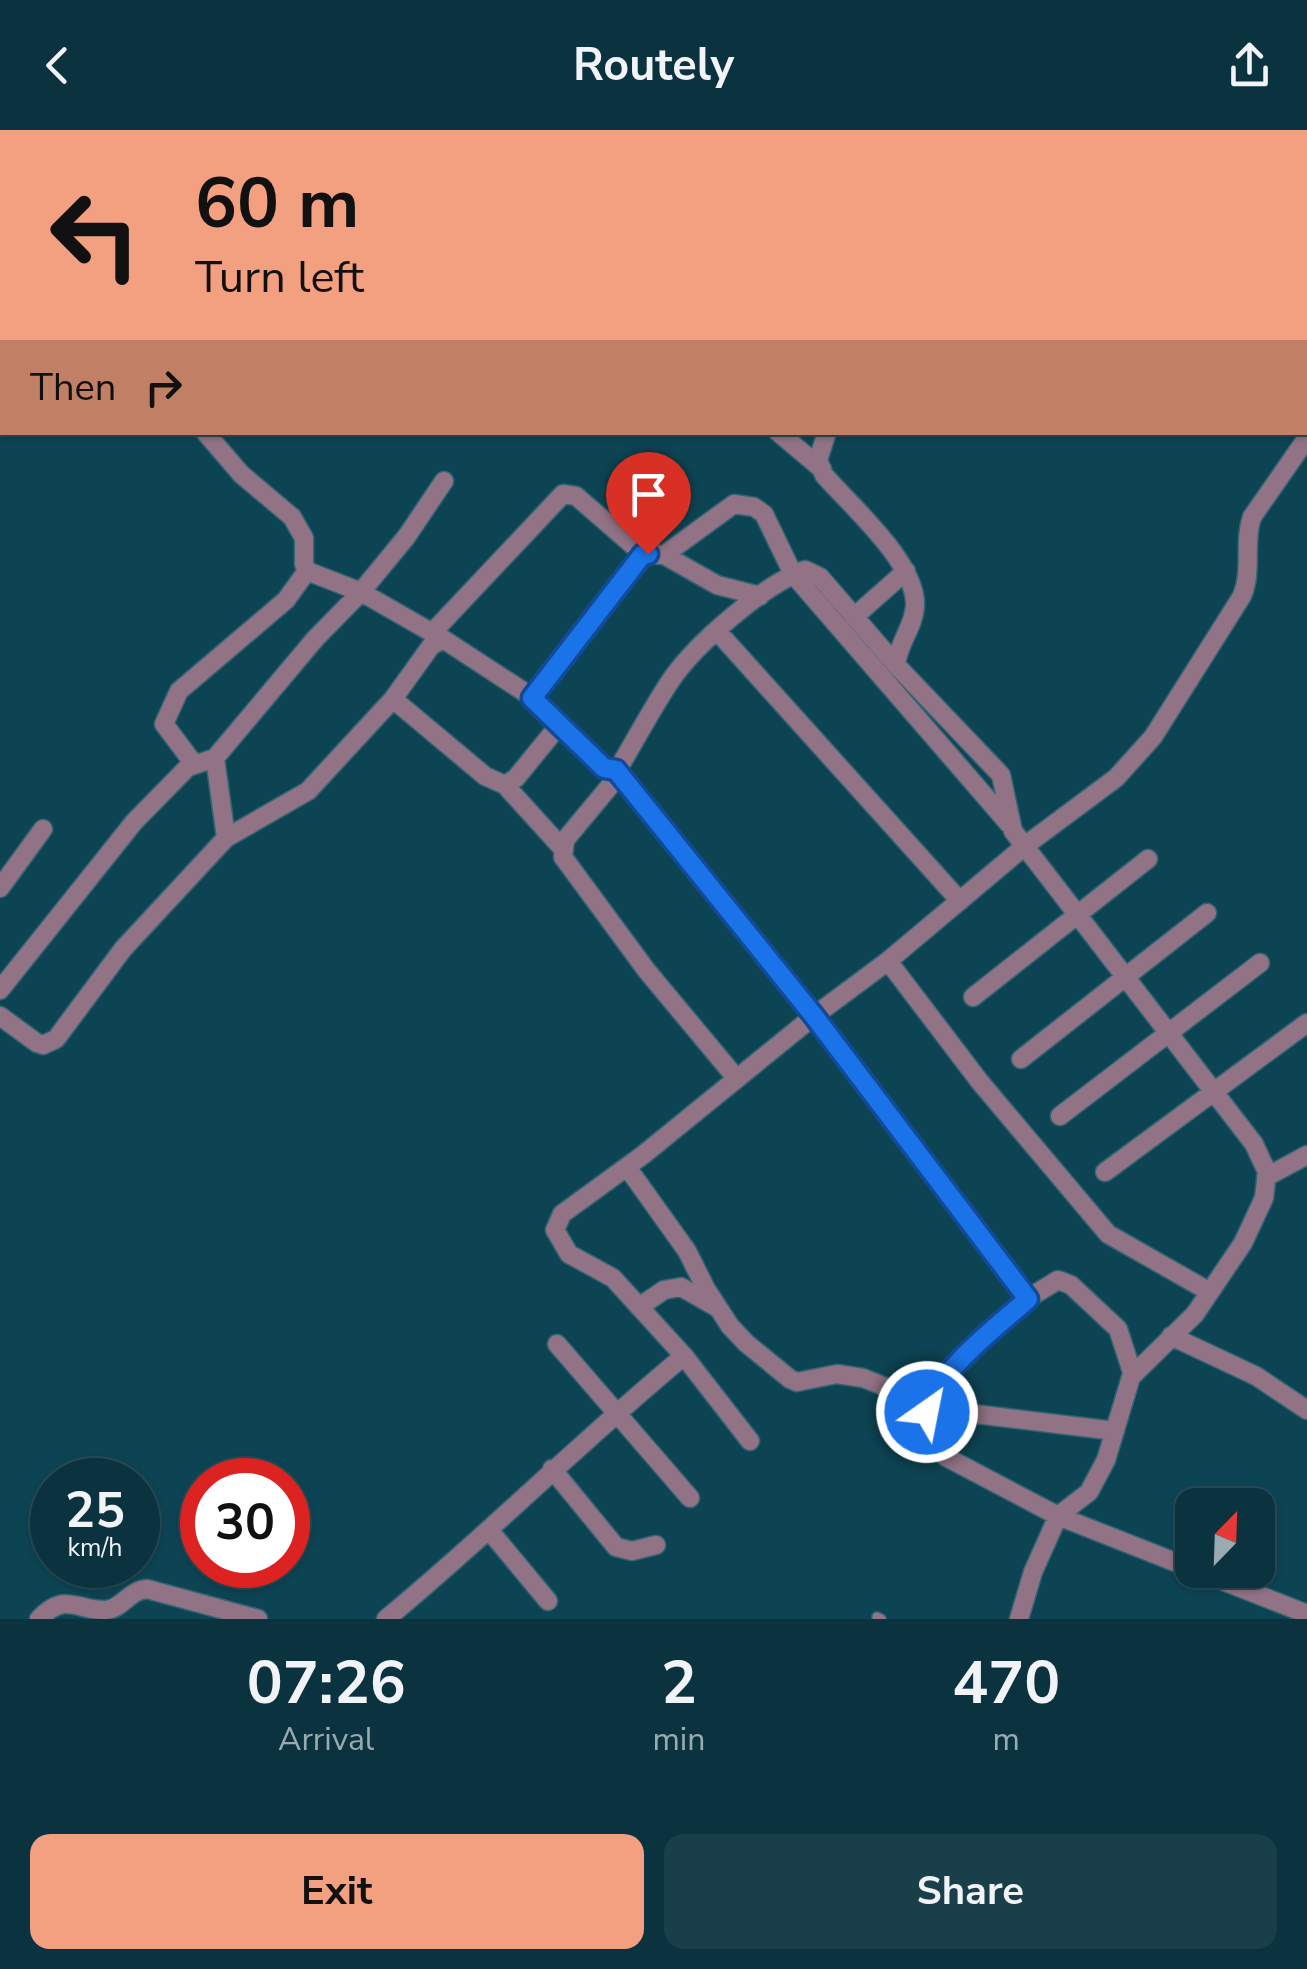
<!DOCTYPE html>
<style>
:root{--surface:#0a333f;--page:#183f4a;--text:#f1f3f6;--muted:#99aab0;--line:#2a4e59;--accent:#f2a080}
body{margin:0;font-family:"Nunito Sans",sans-serif;background:var(--page);color:var(--text);height:100vh;display:flex;flex-direction:column;font-size:38px;white-space:nowrap}
*{box-sizing:border-box;margin:0}
p{font-size:32px;color:var(--muted)}
.icon{flex:none;width:55px;height:55px;fill:none;stroke:currentColor;stroke-width:2;stroke-linecap:round;stroke-linejoin:round}
.map{position:relative;height:1489px;overflow:hidden}
.drawer{display:flex;flex-direction:column;background:var(--surface);flex:1}
.drawer>*{flex:none}
.banner{position:absolute;left:0px;top:0px;width:1308px;height:305px;box-shadow:0 2px 8px #0004,0 0 0 2px var(--line);background:#f2a080;color:#111;overflow:hidden}
.needle{width:65px;rotate:23deg}
.fabs{position:absolute;left:1175px;top:1358px;display:grid;gap:20px}
.fabs a{display:grid;place-items:center;width:100px;height:100px;border-radius:20px;background:var(--surface);box-shadow:0 2px 8px #0004,0 0 0 2px var(--line);font-size:50px}
.speed{position:absolute;left:30px;top:1328px;display:flex;gap:20px;font-size:50px;font-weight:700;text-align:center}
.speed>*{display:grid;place-content:center;width:130px;height:130px;border-radius:50%;background:var(--surface);box-shadow:0 2px 8px #0004,0 0 0 2px var(--line);line-height:1}
.speed small{font-size:25px;font-weight:400}
.speed .limit{border:15px solid #d22;background:#fff;color:#111}
.pin{position:absolute;display:grid;place-items:center;width:85px;height:85px;color:#fff;margin:-102px -42px;border-radius:50% 50% 50% 0;rotate:-45deg;box-shadow:0 0 10px #0007}
.pin .icon{rotate:45deg}
.me{position:absolute;width:110px;margin:-55px;rotate:33deg;stroke-linejoin:round;filter:drop-shadow(0 0 8px #0008)}
.turn{display:flex;align-items:center;gap:35px;height:210px;padding:0 30px;font-size:45px}
.turn .icon{width:130px;height:130px;stroke-width:2.5}
.turn b{display:block;font-size:70px;line-height:85px}
.then{display:flex;align-items:center;height:95px;padding:0 30px;background:#0003;gap:20px;font-size:38px}
.eta{display:flex;justify-content:space-evenly;align-items:center;height:170px;text-align:center}
.eta b{font-size:60px;font-weight:700;line-height:70px}
.action{display:flex;gap:20px;margin-top:auto;padding:20px 30px}
.action a{flex:1;height:115px;border-radius:20px;background:var(--accent);color:#111;font-size:40px;font-weight:700;line-height:115px;text-align:center}
.action a+a{background:var(--page);color:var(--text)}
header{display:flex;justify-content:space-between;align-items:center;height:130px;padding:0 30px;background:var(--surface);font-size:45px;font-weight:700}
.map>svg:first-child{display:block}
.lines{fill:none;stroke-linecap:round;stroke-linejoin:round}
.lane-casing{stroke:#326472;stroke-width:12}
.street-casing{stroke:#326472;stroke-width:21}
.lane{stroke:#917385;stroke-width:9}
.street{stroke:#917385;stroke-width:18}
.route-casing{stroke:#114b97;stroke-width:25}
.route{stroke:#1a73e8;stroke-width:18}
</style>
<header><svg class="icon" aria-label="back" viewBox="0 0 24 24"><path d="M15 5l-7 7 7 7"/></svg>Routely<svg class="icon" aria-label="share" viewBox="0 0 24 24"><path d="M12 15V3M7 8l5-5 5 5M5 13v7h14v-7"/></svg></header>
<div class="map">
<svg width="1307" height="1489" viewBox="0 0 1307 1489">
<rect width="100%" height="100%" fill="#0d4454"/>
<g class="lines">
<defs>
<path id="lane" d="M877,1487L881,1489"/>
<path id="street" d="M121,0L127,2
M1110,0L1118,2
M1000,2L1001,0
M1305,203L1307,204
M205,302L241,344L292,387L304,408V434L307,441L361,462L443,509
M778,302L822,339
M827,302L818,330L824,345C851,376 917,433 915,476C914,497 898,513 896,535L1001,645L1013,701L1254,1014L1267,1042L1264,1068L1243,1113L1195,1184L1131,1247L1106,1330L1089,1362L1058,1386L1033,1442L1019,1489
M664,425L717,455L760,466
M854,487L906,441
M717,501L960,771
M432,503L563,364L576,366L643,424
M532,567L643,424L664,425L734,374L754,377L764,384L793,444L1009,694
M393,569L485,646L505,655L516,648L560,594
M215,628L226,708
M194,634L164,594L179,561L286,470L307,441
M615,640L814,886L1027,1169L978,1214L936,1259L925,1290L928,1305L946,1327L1058,1386L1307,1484
M619,645L565,710L563,727L647,841L737,949
M505,655L563,719
M0,758L43,699
M888,831L980,952L1108,1104L1210,1162
M0,860L134,692L188,637L215,628L315,509L361,462L407,406L444,351
M973,867L1148,729
M0,886L37,913L43,915L56,909L123,819L226,708L308,661L393,569L431,516L443,509L532,567L604,638L613,641L621,634C637,607 652,579 669,553C693,516 764,454 805,440L820,447L896,535
M1021,929L1207,783
M1060,986L1260,833
M627,1037L687,1121L706,1159L730,1196L746,1213L790,1249L797,1252L837,1244L863,1248L906,1265L927,1281L967,1283L1115,1301
M1105,1042L1307,893
M1266,1047L1307,1025
M1027,1169L1058,1150L1071,1155L1118,1199L1133,1245
M639,1177L664,1160L681,1157L716,1177
M1171,1206L1256,1246L1307,1280
M557,1214L690,1368
M684,1226L750,1311
M552,1339L616,1417L632,1421L656,1415
M489,1400L548,1471
M39,1489C66,1461 76,1481 106,1480C122,1479 129,1460 147,1459L258,1489
M386,1489C488,1405 582,1310 684,1226L613,1148L569,1124L555,1100L562,1084L643,1025L814,886L888,831L1026,715L1116,648L1153,607L1242,466C1253,440 1243,413 1252,387L1307,308"/>
</defs>
<use href="#lane" class="lane-casing"/>
<use href="#street" class="street-casing"/>
<use href="#lane" class="lane"/>
<use href="#street" class="street"/>
</g>
<g class="lines">
<defs>
<path id="route" d="M648,424H643L532,568L604,638L616,640L814,886L1028,1169C998,1196 936,1242 927,1282"/>
</defs>
<use href="#route" class="route-casing"/>
<use href="#route" class="route"/>
</g>
</svg>
<div class="fabs">
<a><svg class="needle" viewBox="-14 -14 28 28"><path d="M0-13l5 13h-10z" fill="#e53935"/><path d="M0 13l5-13h-10z" fill="#99aab0"/></svg></a>
</div>
<div class="speed"><div>25<small>km/h</small></div><div class="limit">30</div></div>
<div class="pin" style="left:648px;top:424px;background:#d93025"><svg class="icon" aria-label="arrive" viewBox="0 0 24 24"><path d="M6 21V4h12l-3 4 3 4H6"/></svg></div>
<svg class="me" style="left:927px;top:1282px" viewBox="-20 -20 40 40"><circle r="17" fill="#1a73e8" stroke="#fff" stroke-width="3"/><path d="M0-11L8 9 0 5-8 9z" fill="#fff"/></svg>
<div class="banner">
<div class="turn"><svg class="icon" aria-label="left" viewBox="0 0 24 24"><path d="M17 20v-9H6M10 6l-5 5 5 5"/></svg><div><b>60 m</b>Turn left</div></div>
<div class="then">Then<svg class="icon" aria-label="right" viewBox="0 0 24 24"><path d="M7 20v-9h11M14 6l5 5-5 5"/></svg></div>
</div>
</div>
<section class="drawer">
<div class="eta">
<div><b>07:26</b><p>Arrival</p></div>
<div><b>2</b><p>min</p></div>
<div><b>470</b><p>m</p></div>
</div>
<div class="action"><a>Exit</a><a>Share</a></div>
</section>
